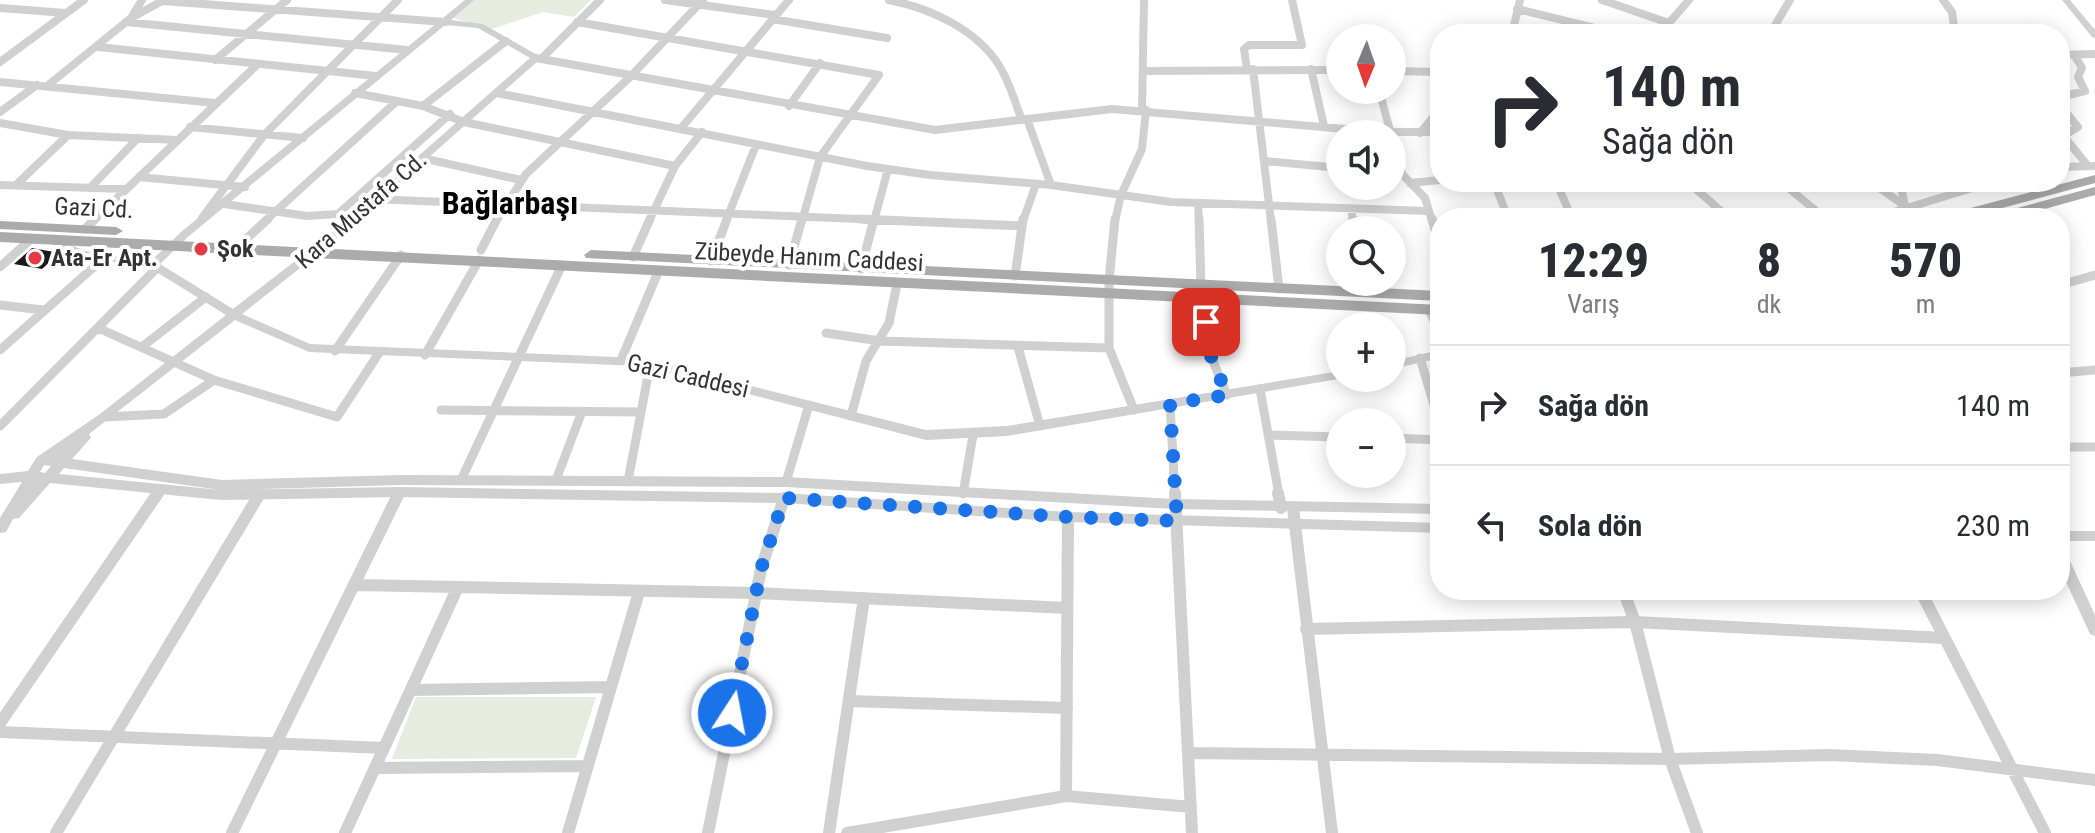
<!DOCTYPE html>
<html lang="tr">
<meta charset="utf-8">
<style>
:root{--surface:#fff;--page:#f7f7f7;--text:#2b2b33;--muted:#7c7c81;--line:#e1e1e2}
body{margin:0;font-family:"Roboto Condensed",sans-serif;background:var(--page);color:var(--text);height:100vh;display:flex;flex-direction:column;font-size:30px;white-space:nowrap}
*{box-sizing:border-box;margin:0}
p{font-size:26px;color:var(--muted)}
.icon{flex:none;width:44px;height:44px;fill:none;stroke:currentColor;stroke-width:2;stroke-linecap:round;stroke-linejoin:round}
.map{position:relative;flex:1;overflow:hidden}
.details{position:absolute;left:1430px;top:208px;width:640px;height:392px;display:flex;flex-direction:column;background:var(--surface);border-radius:32px;box-shadow:0 4px 20px #0003}
.details>*{flex:none}
.hud{position:absolute;left:1430px;top:24px;width:640px;height:168px;border-radius:32px;box-shadow:0 4px 20px #0003;background:#fff;color:var(--text);overflow:hidden}
.needle{width:52px;rotate:182deg}
.buttons{position:absolute;left:1326px;top:24px;display:grid;gap:16px}
.buttons a{display:grid;place-items:center;width:80px;height:80px;border-radius:50%;background:var(--surface);box-shadow:0 4px 20px #0003;font-size:40px}
.pin{position:absolute;display:grid;place-items:center;width:68px;height:68px;color:#fff;margin:-34px;border-radius:16px;box-shadow:0 4px 12px #0006}
.me{position:absolute;width:88px;margin:-44px;rotate:11deg;stroke-linejoin:round;filter:drop-shadow(0 0 6px #0008)}
.turn{display:flex;align-items:center;gap:28px;height:168px;padding:0 40px;font-size:36px}
.turn .icon{width:104px;height:104px;stroke-width:2.5}
.turn b{display:block;font-size:56px;line-height:68px}
.eta{display:flex;justify-content:space-evenly;align-items:center;height:136px;text-align:center}
.eta b{font-size:48px;font-weight:800;line-height:56px}
ul{padding:0;list-style:none}
li{display:flex;align-items:center;gap:24px;height:120px;padding:0 40px;border-top:2px solid var(--line)}
li div{flex:1}
li b{display:block;font-size:30px}
li em{font-style:normal}
.map>svg:first-child{display:block}
.green{fill:#e6ecdf}
.building{fill:#1a1a1a}
.lines{fill:none;stroke-linecap:round;stroke-linejoin:round}
.minor-far2{stroke:#d0d0d0;stroke-width:8}
.minor-far1{stroke:#d0d0d0;stroke-width:9}
.minor{stroke:#d0d0d0;stroke-width:12}
.tertiary{fill:#d0d0d0;fill-rule:evenodd}
.primary{fill:#ababab;fill-rule:evenodd}
.route{stroke:#1a73e8;stroke-width:14;stroke-dasharray:0 25.2}
.poi-dot{fill:#e63946;stroke:#fff;stroke-width:3}
.labels{text-anchor:middle;stroke-width:8;stroke-linejoin:round;paint-order:stroke}
.street-label{font-size:24px;fill:#333;stroke:#fff}
.poi-label{font-size:24px;font-weight:bold;fill:#333;stroke:#fff;text-anchor:start}
.district-label{font-size:32px;font-weight:bold;fill:#000;stroke:#fff}
</style>
<div class="map">
<svg width="2095" height="833" viewBox="0 0 2095 833">
<rect width="100%" height="100%" fill="#fff"/>
<path class="green" d="M473,0H591L574,17L543,12L492,29L453,18Z
M416,697H596L576,758L392,759Z"/>
<path class="building" d="M32,248L60,253L42,269L14,264Z"/>
<g class="lines">
<path class="minor-far2" d="M665,0L775,15
M889,0C930,8 978,30 1000,67C1010,83 1015,103 1022,120
M1602,0L1669,23
M1943,0L1952,12L1955,34
M163,1L445,22
M0,8L66,13
M1517,9L1619,34
M131,18L142,0
M772,19L887,38
M126,22L407,50
M577,22L879,75L820,157L802,221
M1774,28L1790,34
M1512,34L1520,0
M1665,34L1669,23L1689,0
M1770,34L1790,0
M98,47L376,76
M2060,55L2095,54
M536,58L935,130L1112,109L1380,132H1440
M541,59L600,0
M215,60L287,0
M0,62L84,0
M1247,69L1244,49L1249,45H1302L1292,0
M1253,69L1271,221
M1311,69L1324,126
M1144,71L1340,70
M1392,71L1440,72
M0,82L215,103
M47,86L131,18L164,0
M1379,90L1391,134
M355,93L423,106L464,122L675,166
M497,93L867,166L930,175L1051,185L1171,202L1428,211
M2060,97L2085,91L2078,77L2082,68L2075,56
M2060,105L2078,127L2066,134V139L2088,166
M423,106L506,41
M789,106L820,63
M1142,110L1144,0
M0,112L37,85
M1027,119L1051,185
M0,123L68,135L177,140
M190,127L303,138
M682,127L789,0
M1420,133L1440,109
M1392,137L1402,174L1425,198L1432,221
M422,158L521,180
M1265,161L1340,168
M2060,167L2095,166
M139,177L245,187
M1494,182L1508,218
M1556,182L1572,218
M1688,182L1729,218
M1781,182L1825,218
M1871,182L1905,206
M1900,182L1905,206
M1410,183L1440,180
M0,185L126,189
M16,185L68,135
M90,188L138,138
M373,199L907,221
M1198,203L1199,221
M224,204L307,216L338,214L450,114
M1351,209L1353,221
M202,218L264,135L398,0
M1874,218L1992,182
M93,221L258,64
M265,221L396,102
M496,221L526,174L630,77L703,0
M649,221L675,166L702,132
M726,221L756,145
M874,221L888,169
M1023,221L1036,184
M1115,221L1121,195L1142,149L1146,110"/>
<path class="minor-far1" d="M859,219L1021,226
M1115,219L1109,281V348L1134,410
M1199,219L1201,285
M1271,219L1279,289
M1353,219L1355,230
M1432,219L1440,247
M85,229L95,219
M247,238L268,219
M481,250L497,219
M633,257L650,219
M711,261L727,219
M789,265L802,219
M0,267L31,239
M861,269L874,219
M1015,276L1023,219
M2060,285L2095,275
M1206,300V344L1227,395
M0,305L43,310
M1429,310L1440,333
M98,328L214,380L337,417L379,353
M826,333L880,341L1109,348
M143,346L206,297
M1018,347L1040,426
M0,350L104,258
M335,351L401,255
M425,355L479,260
M1420,358L1440,425
M621,360L659,270
M2060,373L2095,370
M1260,389L1279,495
M1170,404L1175,495
M441,410L641,412
M851,416L866,361L889,323L897,284
M104,417L164,414L214,380
M0,426L157,268
M1270,435L1340,437
M1392,438L1440,440
M2060,447H2095
M461,480L562,265
M556,480L581,414
M628,481L650,365
M786,482L809,405
M963,494L973,435
M157,495L160,490"/>
<path class="minor" d="M1175,493L1192,833
M1278,493L1281,508
M1293,508L1332,833
M356,585L756,593L1067,608
M1623,590L1635,622L1670,759L1697,833
M1920,590L2045,833
M1306,629L1635,622L1944,638
M411,690L611,687
M849,701L1067,708
M0,723L158,493
M0,732L384,748
M1188,753L1670,759L1829,755L1937,760L2095,780
M375,768L587,766
M1066,796L1068,517
M56,833L259,495
M232,833L399,493
M345,833L457,589
M568,833L639,592
M708,833L761,569L784,498
M829,833L864,598
M847,833L1066,796L1191,807"/>
<path class="tertiary" d="M465,0H474L451,20L483,24L539,56V60L333,242L242,314L310,344L640,358L926,430L1007,426L1340,371V378H1344L1007,436L926,440L640,366L309,352L235,320L89,434L91,437L89,440L72,459L222,480L401,475L786,477L1174,499L1440,504V514L1174,509L786,487L401,485L232,490L399,487L784,493L1068,512L1440,523V533L1068,522L784,503L399,497L220,500L50,483L19,518L13,519L6,532L0,533V518L22,482L0,484V474L28,471L37,457L100,414L226,315L150,268L83,257L47,242L46,240L47,238H55L85,251L151,261L181,232ZM445,25L478,28L530,58L325,238L233,309L160,264L189,236ZM44,465L51,466L45,473L40,472ZM64,468L221,490L59,474Z
M2062,0H2070L2095,30V38L2092,37Z
M1440,350V358L1392,369V361Z
M2060,531H2095V541H2060Z
M2060,548L2065,550L2095,615V636L2090,634L2060,569Z"/>
<path class="primary" d="M2095,175V183L1965,218H1942L1944,215Z
M2095,187V195L2012,218H1989L1991,215Z
M0,221L116,227L123,231L116,235L0,229Z
M0,232L1440,305V315L0,242Z
M591,250L1440,291V301L586,258L584,255Z"/>
</g>
<g class="lines">
<path class="route" d="M732,713L761,569L784,498L1068,517L1177,521L1170,404L1227,395L1206,344V322"/>
</g>
<g class="poi-dot">
<circle cx="201" cy="249" r="8"/>
<circle cx="35" cy="258" r="8"/>
</g>
<g class="labels">
<g class="street-label">
<text transform="translate(94 208) rotate(3)" y="8">Gazi Cd.</text>
<text transform="translate(361 210) rotate(-41)" y="8">Kara Mustafa Cd.</text>
<text transform="translate(809 257) rotate(3)" y="8">Zübeyde Hanım Caddesi</text>
<text transform="translate(688 376) rotate(13)" y="8">Gazi Caddesi</text>
</g>
<g class="poi-label">
<text x="217" y="257">Şok</text>
<text x="51" y="266">Ata-Er Apt.</text>
</g>
<g class="district-label">
<text x="510" y="214">Bağlarbaşı</text>
</g>
</g>
</svg>
<div class="buttons">
<a><svg class="needle" viewBox="-14 -14 28 28"><path d="M0-13l5 13h-10z" fill="#e53935"/><path d="M0 13l5-13h-10z" fill="#7c7c81"/></svg></a>
<a><svg class="icon" aria-label="sound" viewBox="0 0 24 24"><path d="M4 9h4l5-4v14l-5-4H4zM17 9q2 3 0 6"/></svg></a>
<a><svg class="icon" aria-label="search" viewBox="0 0 24 24"><circle cx="10" cy="10" r="6"/><path d="M15 15l6 6"/></svg></a>
<a>+</a>
<a>−</a>
</div>
<div class="pin" style="left:1206px;top:322px;background:#d93025"><svg class="icon" aria-label="arrive" viewBox="0 0 24 24"><path d="M6 21V4h12l-3 4 3 4H6"/></svg></div>
<svg class="me" style="left:732px;top:713px" viewBox="-20 -20 40 40"><circle r="17" fill="#1a73e8" stroke="#fff" stroke-width="3"/><path d="M0-11L8 9 0 5-8 9z" fill="#fff"/></svg>
<div class="hud">
<div class="turn"><svg class="icon" aria-label="right" viewBox="0 0 24 24"><path d="M7 20v-9h11M14 6l5 5-5 5"/></svg><div><b>140 m</b>Sağa dön</div></div>
</div>
<section class="details">
<div class="eta">
<div><b>12:29</b><p>Varış</p></div>
<div><b>8</b><p>dk</p></div>
<div><b>570</b><p>m</p></div>
</div>
<ul>
<li><svg class="icon" aria-label="right" viewBox="0 0 24 24"><path d="M7 20v-9h11M14 6l5 5-5 5"/></svg><div><b>Sağa dön</b></div><em>140 m</em></li>
<li><svg class="icon" aria-label="left" viewBox="0 0 24 24"><path d="M17 20v-9H6M10 6l-5 5 5 5"/></svg><div><b>Sola dön</b></div><em>230 m</em></li>
</ul>
</section>
</div>
